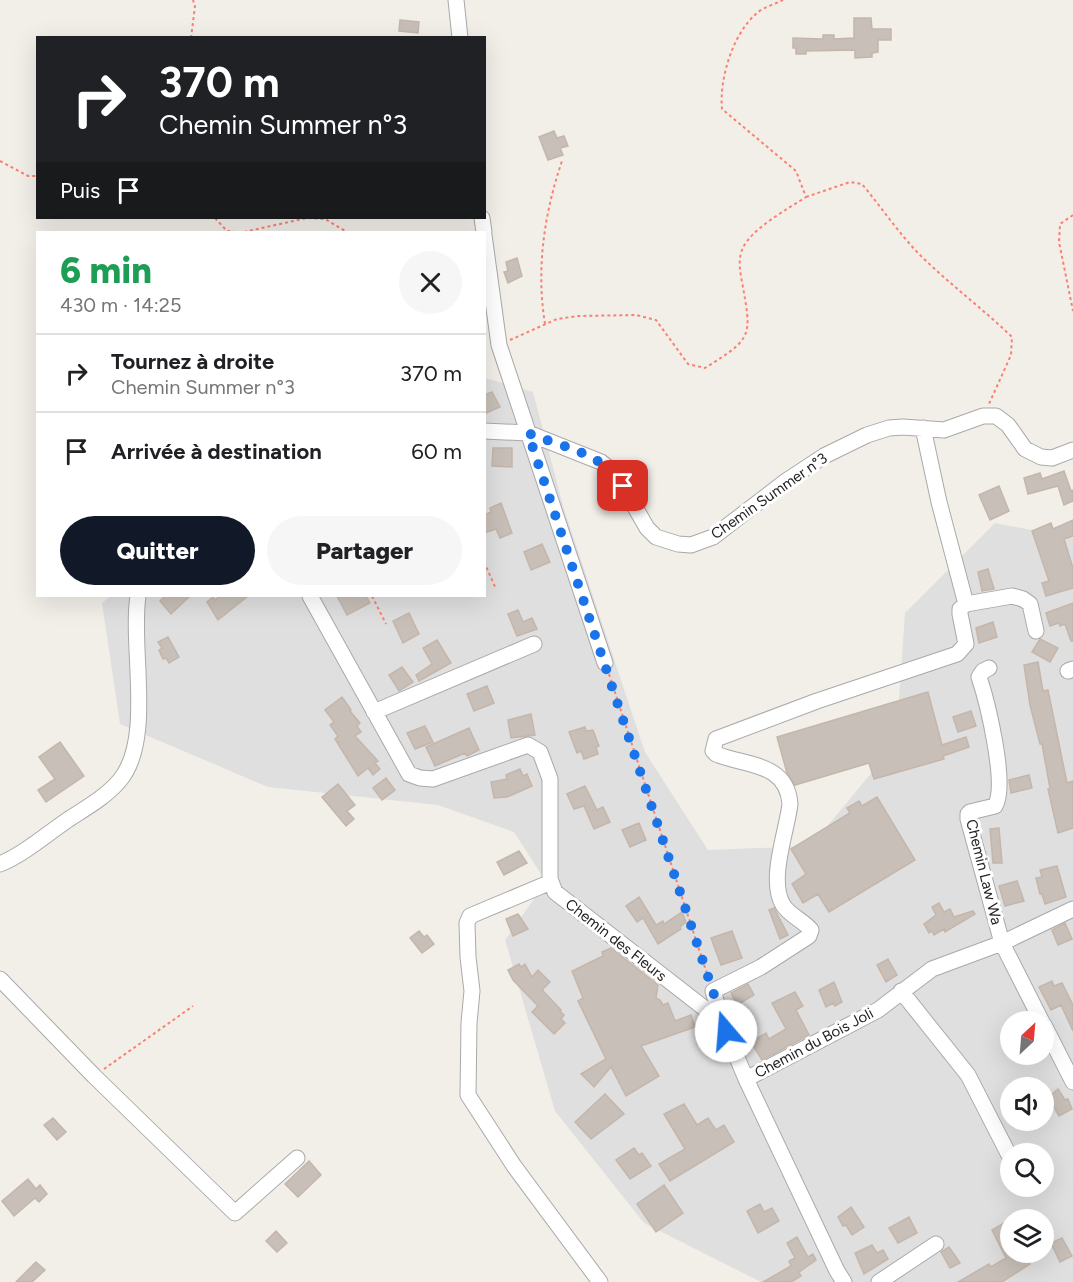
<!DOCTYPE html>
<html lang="fr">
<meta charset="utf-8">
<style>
:root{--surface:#fff;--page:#f6f6f6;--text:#202124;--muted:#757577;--line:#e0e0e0;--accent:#111827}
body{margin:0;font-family:Figtree,sans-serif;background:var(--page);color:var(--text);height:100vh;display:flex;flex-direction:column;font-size:22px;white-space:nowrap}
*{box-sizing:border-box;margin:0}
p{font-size:20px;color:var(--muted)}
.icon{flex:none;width:33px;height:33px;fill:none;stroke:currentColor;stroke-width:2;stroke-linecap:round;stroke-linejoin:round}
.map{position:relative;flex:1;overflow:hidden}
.panel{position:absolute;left:36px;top:231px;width:450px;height:366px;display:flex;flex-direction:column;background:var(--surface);border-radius:0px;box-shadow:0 6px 24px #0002}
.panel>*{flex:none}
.top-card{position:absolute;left:36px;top:36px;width:450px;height:183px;border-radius:0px;box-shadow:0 6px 24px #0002;background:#202124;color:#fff;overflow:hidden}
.needle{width:39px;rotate:26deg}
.fabs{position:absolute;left:1000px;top:1011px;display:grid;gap:12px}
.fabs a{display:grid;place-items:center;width:54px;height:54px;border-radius:50%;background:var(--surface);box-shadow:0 6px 24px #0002;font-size:30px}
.pin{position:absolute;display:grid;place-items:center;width:51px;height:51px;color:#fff;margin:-26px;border-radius:12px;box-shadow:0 3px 9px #0006}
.me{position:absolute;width:66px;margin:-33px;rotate:342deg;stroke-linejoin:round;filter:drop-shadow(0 0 4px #0008)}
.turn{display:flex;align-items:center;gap:21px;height:126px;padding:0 24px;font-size:27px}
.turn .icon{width:78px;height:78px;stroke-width:2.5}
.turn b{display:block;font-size:42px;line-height:51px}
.then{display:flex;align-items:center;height:57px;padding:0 24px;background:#0003;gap:12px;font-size:22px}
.round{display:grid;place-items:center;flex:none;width:63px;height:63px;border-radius:32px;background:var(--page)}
.head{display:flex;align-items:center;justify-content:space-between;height:102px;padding:0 24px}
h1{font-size:36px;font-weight:800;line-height:45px;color:#1e9e55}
.cta{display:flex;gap:12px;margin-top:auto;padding:12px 24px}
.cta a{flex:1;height:69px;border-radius:36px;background:var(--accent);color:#fff;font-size:24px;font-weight:800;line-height:69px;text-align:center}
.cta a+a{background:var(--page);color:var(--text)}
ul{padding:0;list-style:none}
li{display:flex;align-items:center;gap:18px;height:78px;padding:0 24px;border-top:2px solid var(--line)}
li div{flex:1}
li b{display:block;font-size:22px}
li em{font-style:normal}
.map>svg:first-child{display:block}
.residential{fill:#e0dfdf;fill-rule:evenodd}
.building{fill:#c7bfb8;stroke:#c4b6ab;stroke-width:1.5}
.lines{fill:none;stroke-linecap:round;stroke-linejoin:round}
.minor-casing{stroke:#a9a9a9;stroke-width:17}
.path{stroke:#fa8072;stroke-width:2;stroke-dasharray:3 3;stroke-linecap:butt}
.minor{stroke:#fff;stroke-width:15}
.route{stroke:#1a73e8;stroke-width:10;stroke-dasharray:0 18}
.labels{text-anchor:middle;stroke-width:6;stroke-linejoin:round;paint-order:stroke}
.street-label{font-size:15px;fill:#222;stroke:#fff}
</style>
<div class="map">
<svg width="1073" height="1282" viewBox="0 0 1073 1282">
<rect width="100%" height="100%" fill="#f2efe9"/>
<path class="residential" d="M485,378L533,392L564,509L645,752L708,850L811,846L896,743L905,613L995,523L1073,538V1282H761L644,1223L555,1111L505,940L546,882L514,832L438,805L268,787L120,724L102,603L111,596H484ZM1011,1022H1044V1054H1011ZM1011,1088H1044V1120H1011ZM1011,1154H1044V1186H1011ZM1011,1220H1044V1252H1011Z"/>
<path class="building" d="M854,18H871L872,29H891V40H878V52L872,53V57L855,58V50L806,51V54H796V48H793V38L823,39V35H834V39L854,38Z
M400,20L419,22L418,33L399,31Z
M554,131L557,138L564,136L568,146L560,148L563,155L548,160L539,137Z
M517,258L522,276L508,283L504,272L508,271L506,262Z
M492,392L500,407L484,414V395Z
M493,448H512V467L492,466Z
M1064,471L1071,491L1073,490V501L1064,505L1058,486L1028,494L1024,478L1040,473L1042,479Z
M999,486L1009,511L990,520L979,495Z
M501,503L512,533L500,538L496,529L484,533V515L491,512L490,508Z
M1073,520V536L1064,539L1073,568V588L1046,596L1042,583L1049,581L1032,531L1051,523L1053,529Z
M542,544L550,562L531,570L524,552Z
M988,569L994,589L982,591L978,572Z
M165,596H190L171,614L160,601Z
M220,596H248L218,620L207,602L213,597L215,600Z
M337,596H366L370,603L347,615Z
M1073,603V641H1071L1065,624L1060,626L1059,623L1050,626L1046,613Z
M518,610L523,622L532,618L537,629L517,636L508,614Z
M409,613L419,634L403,643L393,621Z
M993,622L997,637L979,643L976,628Z
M168,637L179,657L169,663L166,658L163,659L159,650L162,648L158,642Z
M1040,639L1058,648L1050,662L1032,652Z
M437,640L451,663L419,681L416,675L432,664L423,648Z
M1038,662L1043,691L1048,690L1067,783L1073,781V828L1058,833L1048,789L1050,788L1042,744H1040L1030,705L1024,665Z
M402,667L413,682L399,691L389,675Z
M487,686L494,703L474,711L467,694Z
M928,692L942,745L966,737L969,747L943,756L944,759L874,779L869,763L795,785L787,773L777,737Z
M342,697L351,710L350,711L360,723L357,726L361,732L355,736L378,761L375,763L380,769L373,775L368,768L358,776L335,739L338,736L330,725L334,722L325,710Z
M971,711L976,726L958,732L953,717Z
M531,714L535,735L511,738L508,720Z
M425,726L433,742L415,749L407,733Z
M585,727L586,731L593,730L599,746L596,747L598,754L584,759L581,751L577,753L569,732Z
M469,728L479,750L467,756L465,753L435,766L426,747Z
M60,742L84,776L46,802L38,790L55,779L39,757Z
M520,769L523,776L527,774L532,786L507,797L494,798L491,782L507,779L506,775Z
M1029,775L1032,788L1011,793L1009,780Z
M386,778L395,790L382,800L373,788Z
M338,784L355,805L347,811L354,819L346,826L322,797Z
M585,786L597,810L603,807L610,822L594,829L584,806L574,809L567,794Z
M877,797L915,860L829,912L818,894L803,903L792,884L806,874L791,849L850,813L847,808L859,801L862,806Z
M639,823L646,840L630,847L622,830Z
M999,828L1002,863H993L990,829Z
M519,851L527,863L504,875L497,862Z
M1057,866L1066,897L1045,904L1042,894H1040L1036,878L1042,877L1040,870Z
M1017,881L1024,901L1005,906L999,886Z
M639,897L656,925L663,921L664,924L682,912L686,922L680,927L681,929L658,944L643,918L637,922L626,906Z
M939,903L944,912L950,909L954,917L973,911L975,914L945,932L944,929L934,935L932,931L929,933L924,924L936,915L932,907Z
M774,908L788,935L780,939L769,910Z
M518,914L528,929L513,936L506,919Z
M1065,923L1072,939L1058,945L1052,930Z
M419,931L424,937L427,935L434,944L422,953L410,938Z
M732,931L742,958L721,965L711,938Z
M611,948L658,985L656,998L660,1000L663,1005L668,1003L675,1021L691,1015L695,1027L641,1046L659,1076L626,1096L611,1067L594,1087L581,1074L606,1059L578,1001L583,998L572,971L603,956L602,952Z
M888,959L897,975L886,982L877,965Z
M519,964L521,967L525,964L532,977L538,970L550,982L543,989V991L561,1010L560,1011L564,1015L561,1019L565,1023L554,1034L532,1012L538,1006L513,980L508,970Z
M1052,981L1054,986L1062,983L1073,1005V1031L1061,1005L1051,1010L1039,987Z
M834,982L842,1002L835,1006L833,1003L826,1007L819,990Z
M748,984L754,995L737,1005L731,993Z
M795,992L803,1006L796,1010L809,1035L762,1060L751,1042L766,1033L769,1039L786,1029L772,1003Z
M1058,1089L1065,1100L1068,1099L1072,1109L1059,1116L1048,1097Z
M605,1094L624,1114L591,1139L575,1122Z
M684,1104L697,1125L708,1118L716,1130L724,1125L734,1142L670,1181L659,1164L685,1149L664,1114Z
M53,1118L66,1132L57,1140L44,1125Z
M634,1148L639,1155L642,1153L651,1166L630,1179L616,1160Z
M309,1161L321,1175L298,1197L285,1184Z
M28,1179L36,1189L40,1185L47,1194L39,1202L35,1198L14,1216L2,1201Z
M664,1185L683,1213L656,1232L637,1204Z
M760,1204L764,1212L772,1208L779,1221L758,1233L747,1211Z
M851,1207L864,1227L852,1235L846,1225L843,1226L838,1217Z
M909,1217L917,1233L898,1243L889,1228Z
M1011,1219V1252H1023L1030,1264L1002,1282H958L989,1264L991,1267L1006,1258L992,1230Z
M276,1231L287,1243L277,1252L266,1241Z
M797,1237L808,1257L813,1254L816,1260L799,1272L801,1276L791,1282H763L791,1266L789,1261L795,1258L787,1243Z
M1062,1238L1072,1256L1060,1262L1051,1243Z
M872,1245L877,1253L883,1250L888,1259L864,1274L855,1253Z
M949,1247L960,1263L950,1268L941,1252Z
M36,1262L45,1270L32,1282H16Z"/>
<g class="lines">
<defs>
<path id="minor" d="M456,0L460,38
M482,218L484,232
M484,235L499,345L605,663
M923,428L939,502L966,604
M484,431L528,433L601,462L616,474L647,528L656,537L678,544L691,545L713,537L786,481L824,456L867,435L889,428L903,427L944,430L983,416H996L1008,425L1025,449L1041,457L1052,458L1073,450
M310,596L409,774L420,778L433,779L528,745L540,752L550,779V879L555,892L713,1015L726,1031L746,1079L837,1271L844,1282
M989,668L983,671L979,677C987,701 1008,785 995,806L970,812L968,814V819L1002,943L1042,1022
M1068,671L1073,669
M374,712L534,644
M0,864C24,854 47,834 69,819C86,808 107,796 120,780C154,739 130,647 138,596
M551,882L470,916L467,923L468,957L472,991L469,1023L468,1095L514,1166L600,1282
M0,979L94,1076L235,1213L297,1158
M901,991L968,1075L1011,1159
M723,1023L713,991L761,967L809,936L811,930C803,920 790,916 783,905C768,880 787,831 790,804C787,762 745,766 716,754L713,751L716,739L817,701L957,654L966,644L960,614V609L966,604L1012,596L1023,599L1030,604L1036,631
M1044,1025L1073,1082
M746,1079L878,1010L932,969L1002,943L1073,909
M879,1282L936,1244"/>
</defs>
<use href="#minor" class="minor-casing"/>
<path class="path" d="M191,38L195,6L193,0
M0,161L28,176H38
M806,197L850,182L862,184C881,207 898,232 918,253C948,283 982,308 1012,337L1011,355L989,404
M1073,215L1060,224L1059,242L1073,311
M215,218L227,231L237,232
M244,232L307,218L325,219L347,232
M545,324C536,269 544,214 562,161
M510,340L557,319L578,316L636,315L656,320L688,364L705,368C753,338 752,337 742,282C740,271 738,260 742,250C750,229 788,209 806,197L796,171L722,109C719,79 733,33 757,13C764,7 775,4 783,0
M484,562L496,589
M372,596L386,624
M609,674L709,980
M104,1069L193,1006"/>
<use href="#minor" class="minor"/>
</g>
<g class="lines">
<path class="route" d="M623,486C604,453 561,447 528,433L726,1031"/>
</g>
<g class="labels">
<g class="street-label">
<text transform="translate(769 496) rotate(-35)" y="5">Chemin Summer n°3</text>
<text transform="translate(984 872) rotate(76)" y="5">Chemin Law Wa</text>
<text transform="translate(616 940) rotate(38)" y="5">Chemin des Fleurs</text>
<text transform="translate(814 1043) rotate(-28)" y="5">Chemin du Bois Joli</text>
</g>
</g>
</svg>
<div class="fabs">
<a><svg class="needle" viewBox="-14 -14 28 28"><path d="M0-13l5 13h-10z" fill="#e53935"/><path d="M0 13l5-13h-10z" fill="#757577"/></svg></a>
<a><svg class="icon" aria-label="sound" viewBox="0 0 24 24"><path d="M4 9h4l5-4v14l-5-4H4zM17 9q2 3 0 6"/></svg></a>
<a><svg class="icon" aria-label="search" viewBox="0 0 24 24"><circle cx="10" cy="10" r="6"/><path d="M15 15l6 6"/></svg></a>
<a><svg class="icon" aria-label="layers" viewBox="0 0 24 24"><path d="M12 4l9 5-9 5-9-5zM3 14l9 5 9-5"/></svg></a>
</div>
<div class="pin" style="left:623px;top:486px;background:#d93025"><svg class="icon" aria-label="arrive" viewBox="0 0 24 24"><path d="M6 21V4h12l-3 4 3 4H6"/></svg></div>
<svg class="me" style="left:726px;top:1031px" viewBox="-20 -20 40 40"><circle r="19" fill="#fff"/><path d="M0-13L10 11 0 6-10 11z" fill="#1a73e8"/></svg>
<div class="top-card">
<div class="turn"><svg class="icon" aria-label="right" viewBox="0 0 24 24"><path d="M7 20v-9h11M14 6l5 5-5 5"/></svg><div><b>370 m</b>Chemin Summer n°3</div></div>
<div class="then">Puis<svg class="icon" aria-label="arrive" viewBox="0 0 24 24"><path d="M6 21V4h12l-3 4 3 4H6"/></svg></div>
</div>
<section class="panel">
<div class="head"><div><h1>6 min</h1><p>430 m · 14:25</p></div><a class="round"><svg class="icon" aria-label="close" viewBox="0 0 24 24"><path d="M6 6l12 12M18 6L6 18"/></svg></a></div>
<ul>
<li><svg class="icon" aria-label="right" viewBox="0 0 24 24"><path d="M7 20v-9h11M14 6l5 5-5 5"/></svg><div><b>Tournez à droite</b><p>Chemin Summer n°3</p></div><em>370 m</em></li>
<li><svg class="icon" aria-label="arrive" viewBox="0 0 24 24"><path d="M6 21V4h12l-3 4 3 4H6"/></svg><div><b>Arrivée à destination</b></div><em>60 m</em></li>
</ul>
<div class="cta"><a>Quitter</a><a>Partager</a></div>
</section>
</div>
